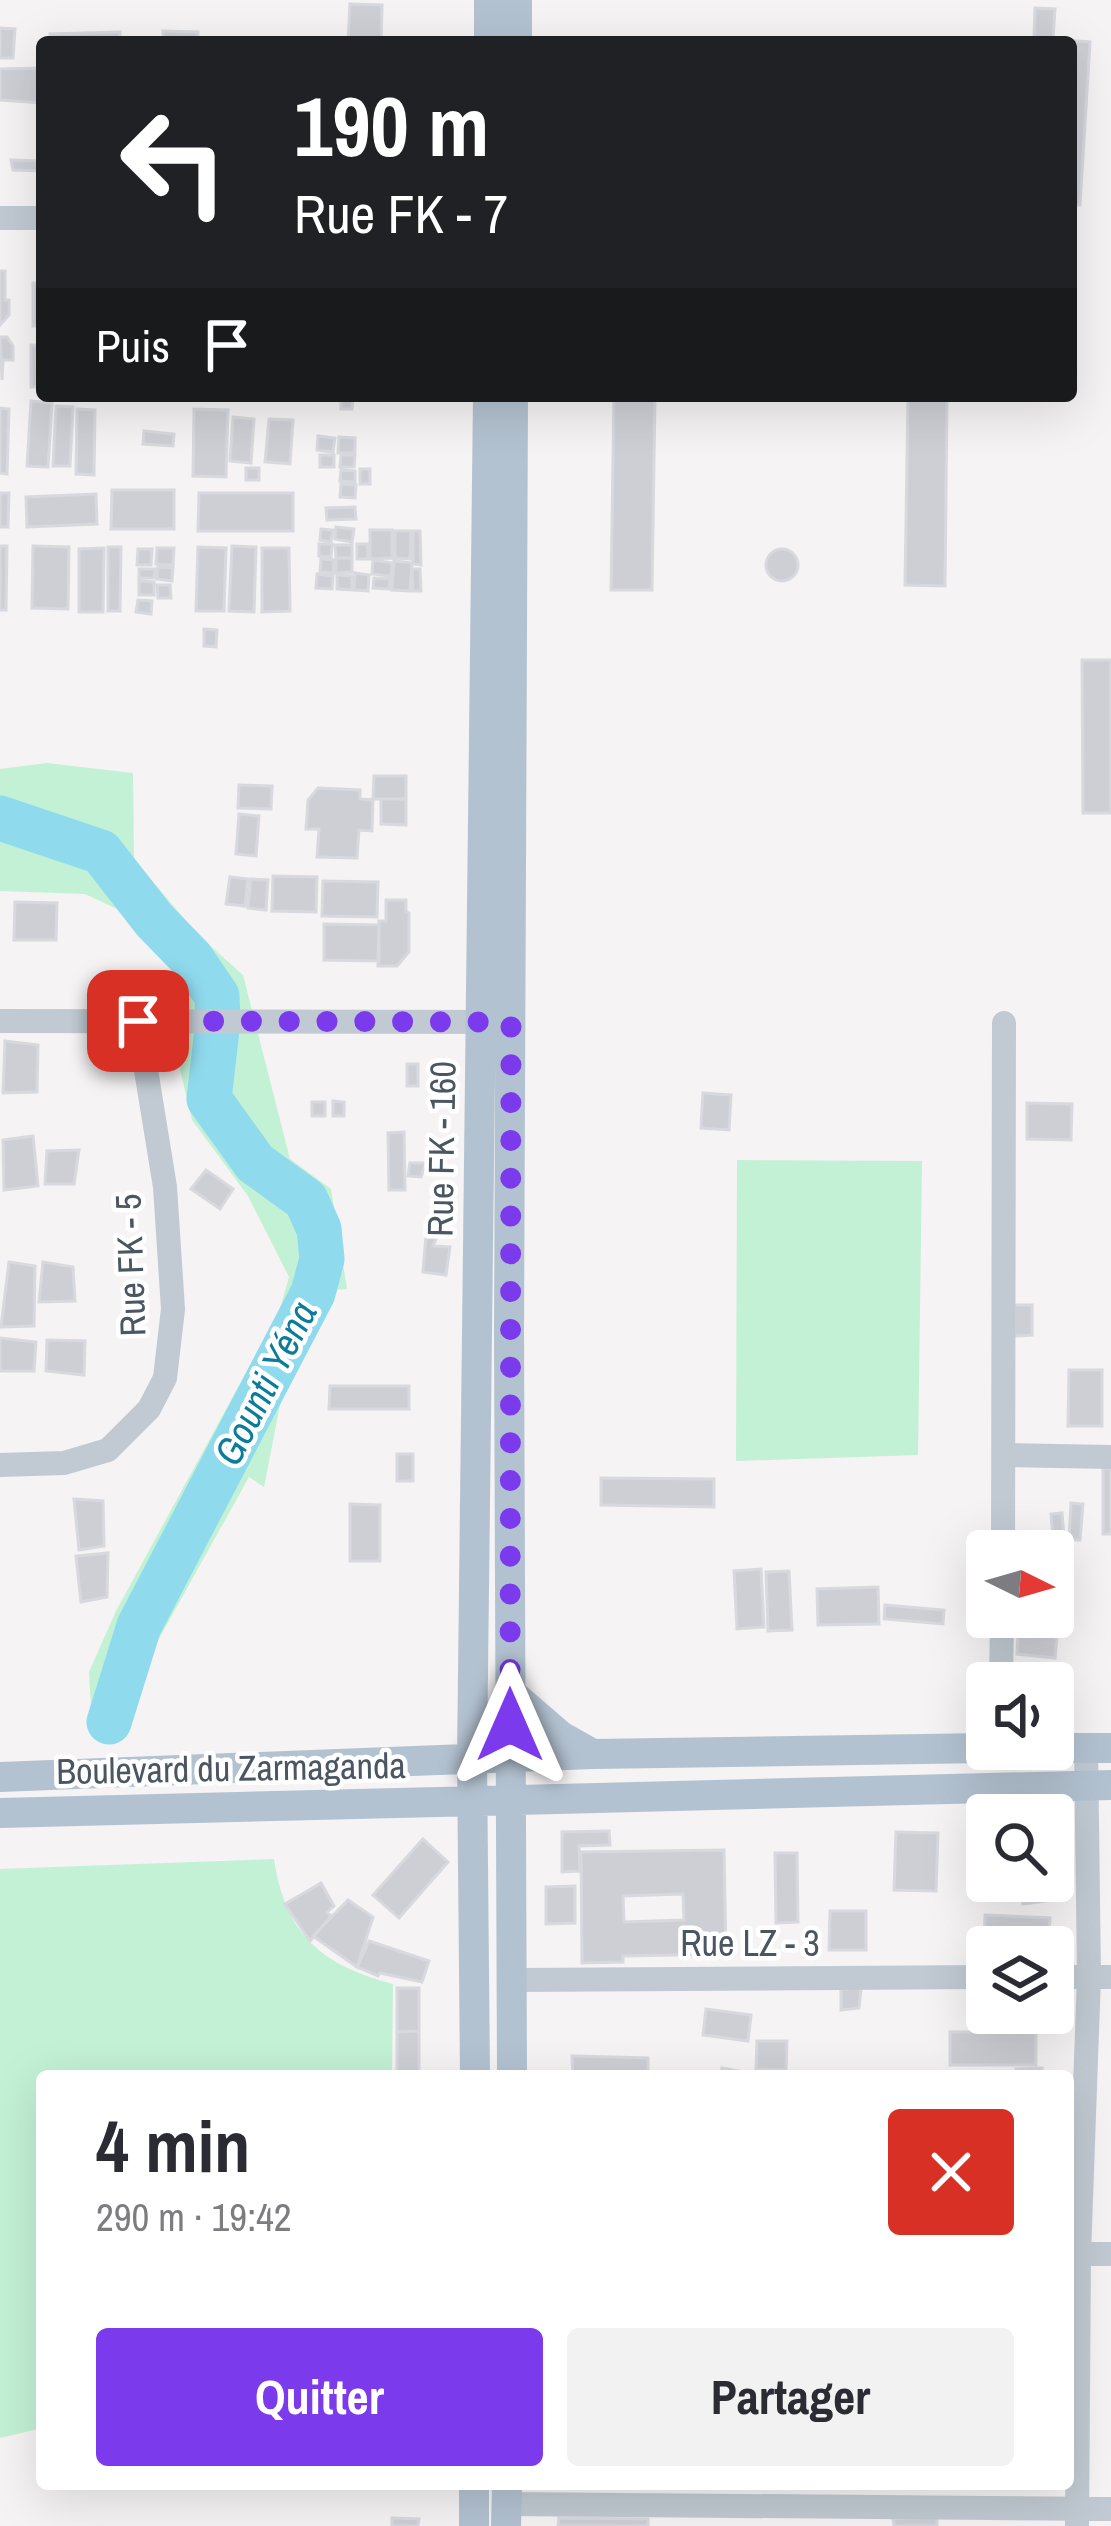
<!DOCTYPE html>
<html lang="fr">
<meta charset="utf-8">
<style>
:root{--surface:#fff;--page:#f2f2f3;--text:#2b2b33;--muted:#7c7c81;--accent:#7c3aed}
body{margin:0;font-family:"Archivo Narrow",sans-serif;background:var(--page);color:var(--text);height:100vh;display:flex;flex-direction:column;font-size:45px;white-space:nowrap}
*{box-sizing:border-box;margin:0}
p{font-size:39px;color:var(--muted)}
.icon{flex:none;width:66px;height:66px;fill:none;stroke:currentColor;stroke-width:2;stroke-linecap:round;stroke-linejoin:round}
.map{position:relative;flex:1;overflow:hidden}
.sheet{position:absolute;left:36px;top:2070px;width:1038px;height:420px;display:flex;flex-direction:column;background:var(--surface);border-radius:12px;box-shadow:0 12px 48px #0002}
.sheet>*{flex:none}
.hud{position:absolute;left:36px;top:36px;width:1041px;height:366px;border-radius:12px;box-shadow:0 12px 48px #0002;background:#202124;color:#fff;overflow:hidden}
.needle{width:78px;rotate:95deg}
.buttons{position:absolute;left:966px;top:1530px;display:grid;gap:24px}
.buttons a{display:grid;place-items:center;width:108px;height:108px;border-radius:12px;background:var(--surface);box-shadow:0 12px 48px #0002;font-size:60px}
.pin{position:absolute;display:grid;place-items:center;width:102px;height:102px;color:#fff;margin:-51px;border-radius:24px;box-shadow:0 6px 18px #0006}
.me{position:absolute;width:132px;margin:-66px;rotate:0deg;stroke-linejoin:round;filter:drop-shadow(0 0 9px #0008)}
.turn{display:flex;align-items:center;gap:42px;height:252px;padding:0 60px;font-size:54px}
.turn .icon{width:156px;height:156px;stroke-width:2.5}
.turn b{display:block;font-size:84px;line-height:102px}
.then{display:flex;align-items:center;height:114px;padding:0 60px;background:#0003;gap:24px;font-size:45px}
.round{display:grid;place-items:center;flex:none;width:126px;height:126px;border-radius:12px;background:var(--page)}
.summary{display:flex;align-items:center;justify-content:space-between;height:204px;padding:0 60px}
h1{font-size:72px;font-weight:700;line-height:90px}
.button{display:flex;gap:24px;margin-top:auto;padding:24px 60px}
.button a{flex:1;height:138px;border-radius:12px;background:var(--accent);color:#fff;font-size:48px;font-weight:700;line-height:138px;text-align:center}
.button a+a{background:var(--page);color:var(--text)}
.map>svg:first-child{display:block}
.green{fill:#c3f1d5}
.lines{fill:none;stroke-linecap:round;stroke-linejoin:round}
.river{stroke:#90daee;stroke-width:45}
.building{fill:#cdcfd5;stroke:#d7d9de;stroke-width:3;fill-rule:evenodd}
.minor{stroke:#c1cad2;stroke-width:24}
.major{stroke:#b3c2d1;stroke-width:30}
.route{stroke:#7c3aed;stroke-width:21;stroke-dasharray:0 37.8}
.labels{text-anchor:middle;stroke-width:9;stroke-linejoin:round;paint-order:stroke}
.street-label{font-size:36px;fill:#4a5661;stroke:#fff}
.water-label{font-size:39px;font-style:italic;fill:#0c7c9b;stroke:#fff}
</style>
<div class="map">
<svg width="1111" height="2526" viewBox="0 0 1111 2526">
<rect width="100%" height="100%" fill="#f5f3f3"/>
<path class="green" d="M47,763L133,773L134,859L197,934L243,975L290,1159L331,1189L347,1289L302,1292L264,1487L249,1477L131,1689L109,1722L92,1725L89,1672L116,1611L279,1312L289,1277L248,1196L192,1120L178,1061L181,995L168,961L141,920L85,894L0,891V769Z
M737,1160L922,1161L918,1455L736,1461Z
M274,1859C285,1934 321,1965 393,1984L392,2076H42V2428L0,2438V1869Z"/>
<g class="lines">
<path class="river" d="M0,818L101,852L154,920L191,958L217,996L218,1021L209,1099L255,1163L306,1200L319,1229L322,1259L313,1293L139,1626L109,1722"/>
</g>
<path class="building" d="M350,4L382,5L381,42H348Z
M1035,8L1055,9L1053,39L1034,38Z
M0,28L15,29L13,58H0Z
M163,31L198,32V42H163Z
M120,32V42H50V34Z
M1034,38L1090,42L1080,205H1071V42H1034Z
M42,68V103L0,100V69Z
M11,160L42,161V171L13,170Z
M0,271H5V300H9V315L0,325Z
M33,283H42V326H33Z
M0,337H7L13,346V360H3L2,380Z
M31,345H42V387H31Z
M341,396L353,397L352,409H341Z
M614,396H655L652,590H611Z
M908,396H947L945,586L905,585Z
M31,401L52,403L48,467L27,466Z
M56,406L73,407L70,466H53Z
M0,408L9,409L7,474L0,473Z
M77,409L95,410L94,475L76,474Z
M194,409L228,410L226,477L193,476Z
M233,417L254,419L251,463L230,461Z
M269,419L293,420L290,464L265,462Z
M144,431L174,434L173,446L143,444Z
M318,436L335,438L333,452L317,450Z
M339,437L355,438V453H338Z
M320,455H334V467H320Z
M341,455H355L354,467H340Z
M246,468H259V480H246Z
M360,469H370V484H360Z
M341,470L355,471V482L340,481Z
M341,484L356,485L355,498L340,497Z
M112,490H174V529H111Z
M0,493H9L8,527H0Z
M199,493H293V531H198Z
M96,494L97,524L27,527L26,497Z
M355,507L356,519L327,520L326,508Z
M336,527L354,529L352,542L335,539Z
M321,529L333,530L331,542L320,540Z
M370,530H392V558L370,559Z
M395,531H411L410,559L395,558Z
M413,531H420L421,565L413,564Z
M319,544H332L331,557L319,556Z
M357,544H367L368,559H357Z
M335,545H352V558H336Z
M0,546H7L6,610H0Z
M33,546L69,547L68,609L32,608Z
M232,546L256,547L254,612L229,611Z
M108,547H121L120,611H108Z
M198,547L226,548L224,611H196Z
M104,548L103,612H79V549Z
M157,548H174L173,565L156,564Z
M262,548H289L290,611L262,612Z
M766 565a16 16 0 1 1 32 0a16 16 0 1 1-32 0Z
M138,549H152L151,565H137Z
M336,558H352V572L336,573Z
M321,559L334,560L333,573L320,572Z
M373,560L392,563L391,576L372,574Z
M394,561L412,563L410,591L392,590Z
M158,567L173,568L172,581L157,579Z
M139,569H155L154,578H139Z
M412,569H420L421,591H413Z
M355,573L369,575L368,591L354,590Z
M317,574L333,576L332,589L316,588Z
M337,575L352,576V590L337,589Z
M374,578L390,579L389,589L373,588Z
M139,581L154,582V595H139Z
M157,585H170L171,598H158Z
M138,600L152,601L151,614L136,612Z
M204,629L217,630L216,647L204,646Z
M1082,660H1111V813H1083Z
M374,776H406V799H373Z
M239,785L272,786L271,809L238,808Z
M318,788L360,790V799L373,800L372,831L359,830L357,858L317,857L319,829H306L308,800Z
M381,799H406V825L381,824Z
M239,814L259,816L256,856L236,854Z
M273,876L317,877L316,912L272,911Z
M230,877L248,879L245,906L226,904Z
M251,879L268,880L266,910L248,908Z
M323,881L378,882L377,917L322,916Z
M386,900H406V912L409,913V952L397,966H378L379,921H386Z
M15,902L57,903L56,940H14Z
M324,924L379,925V961L324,960Z
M5,1041L38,1045L37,1092L3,1093Z
M407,1064H418V1086H407Z
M703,1093L731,1095L729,1130L701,1128Z
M333,1101L344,1102V1116H333Z
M312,1102H325V1116H312Z
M1027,1103L1072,1104L1071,1140L1027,1139Z
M404,1132L405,1190H389L388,1133Z
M33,1136L38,1186L4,1190L3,1140Z
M79,1150L74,1184H45L47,1151Z
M410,1163H426L421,1177L408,1176Z
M206,1170L233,1189L220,1209L191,1189Z
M426,1235L437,1237L433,1246L450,1247L446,1275L423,1272Z
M9,1262L35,1266L34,1326L1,1327Z
M43,1262L73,1267L75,1301L39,1302Z
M1014,1305H1032V1335L1014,1336Z
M0,1338L36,1342L34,1371H0Z
M47,1340L85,1341L84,1375L46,1371Z
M1069,1370H1102V1426H1068Z
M330,1386H409V1409H329Z
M397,1454H413V1481H397Z
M1103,1468H1111V1534H1103Z
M601,1478L714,1479V1507L601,1505Z
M74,1499L103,1501L104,1546L79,1550Z
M1071,1503L1083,1504L1080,1540H1069Z
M350,1504L380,1505V1561H350Z
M1062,1513L1065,1548L1054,1549L1051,1514Z
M108,1553L107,1597L81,1602L76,1556Z
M761,1569L764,1627L737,1629L734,1571Z
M789,1571L792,1630L768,1631L766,1572Z
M878,1587L879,1624L818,1625L817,1589Z
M885,1605L944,1610L943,1624L884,1619Z
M1021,1617H1042V1628H1021Z
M1018,1633L1057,1637L1055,1658L1017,1654Z
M609,1831L610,1845L579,1846L580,1871L562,1872V1832Z
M896,1832L938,1833L936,1891L894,1890Z
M423,1839L448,1862L399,1918L373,1895Z
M724,1850L726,1954L623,1956V1962L582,1963L581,1852ZM683,1894L684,1920L624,1922L623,1896Z
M775,1853H797L798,1922L776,1923Z
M1020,1881H1050L1053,1900L1023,1904Z
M321,1883L334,1906L327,1912L331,1916L310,1941L285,1904Z
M575,1886V1923L546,1924V1887Z
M348,1900L373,1917L357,1967L313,1936Z
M830,1911H866V1950H829Z
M985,1915L1050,1918L1048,1947L984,1944Z
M369,1941L429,1961L422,1982L380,1973L378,1976L357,1967Z
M397,1988H419V2031L397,2032Z
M861,1988L859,2008L841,2010V1989Z
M706,2009L751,2015L748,2041L703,2035Z
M419,2031V2076H397V2032Z
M950,2032H1036V2065H950Z
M757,2041H787L786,2070L756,2069Z
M572,2056L648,2058V2076H573Z
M722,2068L749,2073V2076H721Z
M1042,2068V2076H1016V2069Z
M937,2517V2526H894L893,2519Z
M392,2518L419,2519L418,2526H392Z
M559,2518L648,2519V2526H558Z"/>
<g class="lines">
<path class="minor" d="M0,218H42
M0,1021L496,1022
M1004,1455L1111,1457
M0,1465L64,1463L108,1450L149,1409L165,1378L173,1309L165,1187L138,1021
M1003,1551L1004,1023
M1001,1683L1002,1617
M1053,1977H1111
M513,1980L987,1977
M1068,2254H1111
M506,2504L1111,2509
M1077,2526L1079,2254L1089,1976L1086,1748"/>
<path class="major" d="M489,0V42
M517,42V0
M510,1692L561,1736L593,1754
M1053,1748H1111
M0,1777L593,1754L987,1748
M0,1813L1111,1785
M475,2076L472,1759L488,396
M512,2076L509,1332L513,396
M474,2526V2484
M506,2526L507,2484"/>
</g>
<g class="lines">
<path class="route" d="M138,1021L511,1022L510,1725"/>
</g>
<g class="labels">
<g class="street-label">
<text transform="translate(441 1149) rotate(-89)" y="13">Rue FK - 160</text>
<text transform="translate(130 1265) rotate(-92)" y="13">Rue FK - 5</text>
<text transform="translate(231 1768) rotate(-1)" y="13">Boulevard du Zarmaganda</text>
<text x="750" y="1956">Rue LZ - 3</text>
</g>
<g class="water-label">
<text transform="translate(265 1383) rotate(-63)" y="14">Gounti Yéna</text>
</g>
</g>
</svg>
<div class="buttons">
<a><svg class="needle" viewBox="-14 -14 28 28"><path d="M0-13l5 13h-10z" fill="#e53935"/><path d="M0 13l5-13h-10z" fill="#7c7c81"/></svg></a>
<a><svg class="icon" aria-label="sound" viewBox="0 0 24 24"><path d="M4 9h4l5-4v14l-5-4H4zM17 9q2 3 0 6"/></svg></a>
<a><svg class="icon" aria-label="search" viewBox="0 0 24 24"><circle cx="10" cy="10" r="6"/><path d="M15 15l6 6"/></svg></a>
<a><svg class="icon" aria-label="layers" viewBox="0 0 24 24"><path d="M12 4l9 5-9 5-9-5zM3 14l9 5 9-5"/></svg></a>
</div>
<div class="pin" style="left:138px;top:1021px;background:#d93025"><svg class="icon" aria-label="arrive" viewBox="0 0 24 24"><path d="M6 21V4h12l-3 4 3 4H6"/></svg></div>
<svg class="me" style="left:510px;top:1725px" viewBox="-20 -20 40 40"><path d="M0-17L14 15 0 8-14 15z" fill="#7c3aed" stroke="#fff" stroke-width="4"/></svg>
<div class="hud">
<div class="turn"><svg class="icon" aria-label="left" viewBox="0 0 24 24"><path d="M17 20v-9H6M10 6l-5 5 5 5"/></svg><div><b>190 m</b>Rue FK - 7</div></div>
<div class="then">Puis<svg class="icon" aria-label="arrive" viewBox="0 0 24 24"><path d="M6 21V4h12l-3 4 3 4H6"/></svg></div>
</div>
<section class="sheet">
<div class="summary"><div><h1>4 min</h1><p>290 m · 19:42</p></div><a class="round" style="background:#d93025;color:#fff"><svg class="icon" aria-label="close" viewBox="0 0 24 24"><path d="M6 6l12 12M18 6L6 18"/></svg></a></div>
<div class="button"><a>Quitter</a><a>Partager</a></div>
</section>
</div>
